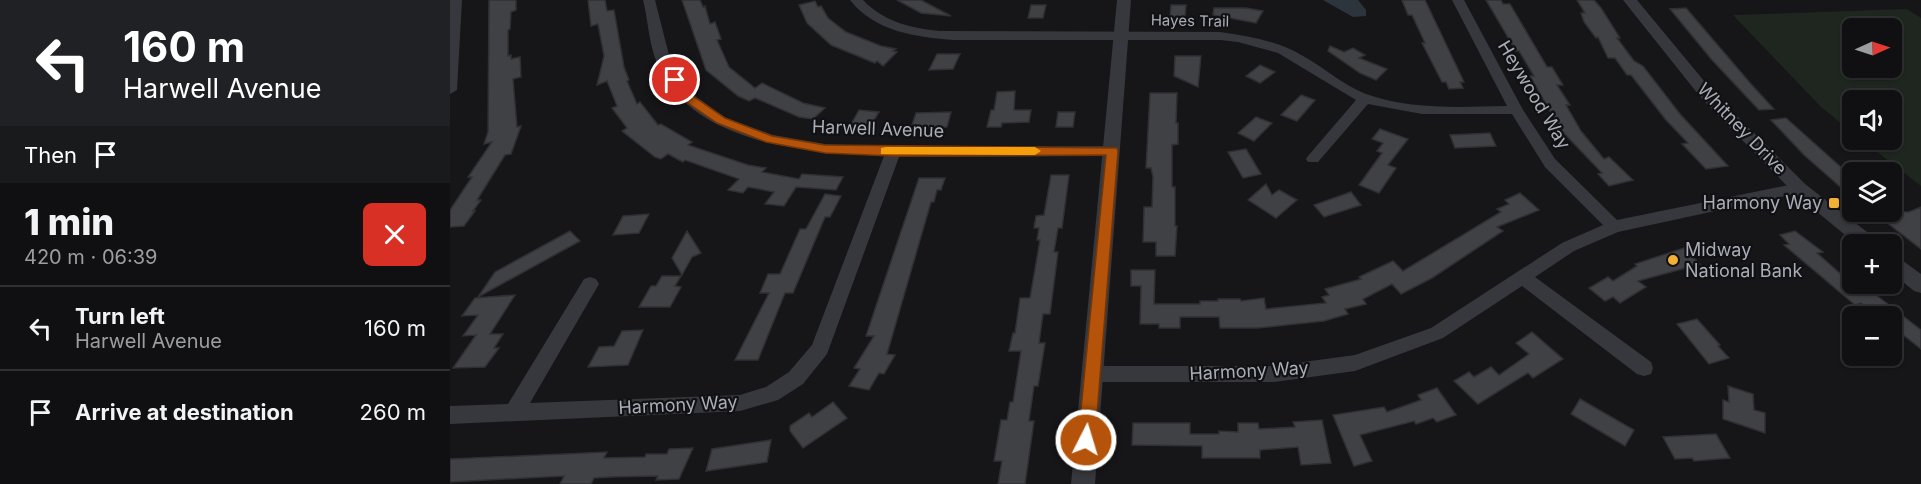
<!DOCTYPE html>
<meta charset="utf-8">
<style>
:root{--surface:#101012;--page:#1e1e20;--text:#f1f3f6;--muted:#9c9d9f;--line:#303032}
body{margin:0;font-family:Inter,sans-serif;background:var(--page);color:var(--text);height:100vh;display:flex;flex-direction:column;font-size:22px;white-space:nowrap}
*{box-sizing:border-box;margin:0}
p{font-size:20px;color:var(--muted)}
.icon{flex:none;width:33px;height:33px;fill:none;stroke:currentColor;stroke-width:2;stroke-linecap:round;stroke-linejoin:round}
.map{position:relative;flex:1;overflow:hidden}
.sheet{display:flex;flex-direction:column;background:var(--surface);width:450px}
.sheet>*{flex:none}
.hud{background:#202124;color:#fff;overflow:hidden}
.needle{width:39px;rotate:87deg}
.fabs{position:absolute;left:1392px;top:18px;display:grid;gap:12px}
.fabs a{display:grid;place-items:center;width:60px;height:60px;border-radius:9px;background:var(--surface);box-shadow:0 2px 4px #0004,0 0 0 2px var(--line);font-size:30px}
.pin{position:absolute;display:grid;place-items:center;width:51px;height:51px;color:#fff;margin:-26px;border:3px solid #fff;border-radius:50%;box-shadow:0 2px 6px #0007}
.me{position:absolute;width:66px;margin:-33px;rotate:5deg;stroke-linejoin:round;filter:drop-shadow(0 0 4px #0008)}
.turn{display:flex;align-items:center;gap:21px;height:126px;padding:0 24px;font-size:27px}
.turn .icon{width:78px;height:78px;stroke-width:2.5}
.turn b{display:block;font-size:42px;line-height:51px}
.then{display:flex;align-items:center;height:57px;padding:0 24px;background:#0003;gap:12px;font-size:22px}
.round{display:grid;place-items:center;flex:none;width:63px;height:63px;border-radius:9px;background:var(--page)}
.headline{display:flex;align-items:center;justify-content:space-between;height:102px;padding:0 24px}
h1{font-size:36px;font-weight:800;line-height:45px}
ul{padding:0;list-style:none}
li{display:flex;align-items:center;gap:18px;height:84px;padding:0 24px;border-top:2px solid var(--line)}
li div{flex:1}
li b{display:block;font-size:22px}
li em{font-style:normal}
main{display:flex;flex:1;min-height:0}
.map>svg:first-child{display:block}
.green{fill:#1e261f;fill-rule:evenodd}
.water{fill:#2c353c}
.building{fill:#404145;stroke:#303034;stroke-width:1.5}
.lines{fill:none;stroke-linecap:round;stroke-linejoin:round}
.minor{fill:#37383d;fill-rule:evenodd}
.tertiary{fill:#37383d;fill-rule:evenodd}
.route{fill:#b45309;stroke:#753606;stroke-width:1.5}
.slow{fill:#f59e0b}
.poi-dot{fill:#f2b134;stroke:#111113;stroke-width:2}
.labels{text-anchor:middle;stroke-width:4.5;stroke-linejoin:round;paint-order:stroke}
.far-street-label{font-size:15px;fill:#a8adb8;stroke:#111113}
.street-label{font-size:18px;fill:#a8adb8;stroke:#111113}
.poi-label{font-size:18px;fill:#a8adb8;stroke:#111113;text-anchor:end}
</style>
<main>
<section class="sheet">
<div class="hud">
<div class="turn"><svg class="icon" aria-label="left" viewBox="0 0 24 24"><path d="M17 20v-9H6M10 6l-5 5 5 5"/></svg><div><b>160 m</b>Harwell Avenue</div></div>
<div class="then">Then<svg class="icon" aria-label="arrive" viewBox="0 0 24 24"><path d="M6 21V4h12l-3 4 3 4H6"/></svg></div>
</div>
<div class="headline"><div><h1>1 min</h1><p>420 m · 06:39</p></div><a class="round" style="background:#d93025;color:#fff"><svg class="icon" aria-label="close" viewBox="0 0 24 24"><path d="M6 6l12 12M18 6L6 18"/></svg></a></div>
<ul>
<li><svg class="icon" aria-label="left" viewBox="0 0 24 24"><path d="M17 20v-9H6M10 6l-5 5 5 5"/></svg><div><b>Turn left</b><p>Harwell Avenue</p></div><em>160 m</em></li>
<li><svg class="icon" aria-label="arrive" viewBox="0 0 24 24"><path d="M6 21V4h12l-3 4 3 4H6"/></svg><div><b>Arrive at destination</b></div><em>260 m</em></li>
</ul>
</section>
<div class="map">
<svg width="1471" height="484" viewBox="0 0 1471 484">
<rect width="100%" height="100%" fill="#161618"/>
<path class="green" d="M1457,9L1471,18V186L1412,140H1442V100H1402V132L1371,107L1283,15ZM1402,28H1442V68H1402Z"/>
<path class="water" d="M873,0H908L916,10V16L903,17Z"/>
<path class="building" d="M39,0H66V10L61,12L60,29L58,30V56L61,55V59L70,57L71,77L63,79L67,127L71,126L61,154L55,155L27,200H31L23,211H25L14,226L0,227V210L22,177H18L42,142L34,144L38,132Z
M138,0H155L157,11L164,10L174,67L179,80L177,81L187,104L190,102L208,125L211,124L242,142L238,145L298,165L316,168L312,172L349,179L352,174L393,177L386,190L346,187L334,206L315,204L324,192L298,187L293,193L278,190L289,179L235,160L233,162L218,154L211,159L205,157L172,131L177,128L162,108L167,106L157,81L147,85L154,56L148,24L141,26Z
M232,0H250L253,7L255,6L260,24L265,22L271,39L267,40L279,67L305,88L312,83L353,103L375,108L363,119L349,117L305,98L299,101L288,96L256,70Z
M447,0H471L501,16L471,13Z
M952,0H975L1014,82H1010L1013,88L999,89L996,82H992L972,43H975L962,15H958Z
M1036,0H1051L1053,4H1060L1097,67H1102L1113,85H1107L1120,105H1116L1131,131L1154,159L1159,157L1183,180L1159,186L1148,174L1152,173L1111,130L1080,76H1084L1069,51H1066Z
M1127,0H1144L1151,8L1170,38H1167L1184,61L1193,66L1230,114L1278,166L1256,169L1232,144L1238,143L1216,120L1181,75H1177L1165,58H1158L1148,37L1146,38L1134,22L1131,13H1135Z
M365,1L368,7L371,6L378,18L396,32L431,46L446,49L443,51L447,52L433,66L427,61L425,63L381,45L357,23L349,5Z
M581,5H596L593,18H578Z
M721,5H736L735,18H720Z
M764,8H796L813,11L806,23L763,15Z
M1236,8L1301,84L1324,109L1309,110L1262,60L1220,9Z
M880,46L894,52L903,48L915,55L909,58L937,69L926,80L910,73L878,51Z
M487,54H510L503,69L479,70Z
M725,56H751L748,87L724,76Z
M810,65L825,72L810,83L796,76Z
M565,91L564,110H581L579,122L552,123L551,127H537L541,110H544L547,92Z
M700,93H727L726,123H728V144L722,145V187H725V226H727L725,256H706V242H693L694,207H702L703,177L701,168H696Z
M851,95L865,100L847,121L831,115Z
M409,110L429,112L420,127L400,126Z
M501,112L497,127L461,128L466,113Z
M608,112H625L623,127H606Z
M806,117L822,123L804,141L788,133Z
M1336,118L1402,177V197L1354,155L1321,120Z
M930,129L958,139L938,165L946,168L929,193L909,185L932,153L927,151L933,143L922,139Z
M1040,133L1046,146L1005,148L1000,135Z
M796,149L811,174L793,178L778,152Z
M601,175H619L612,228H608L604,252H608L600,314H593L589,343H595L588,386H584L579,421H584L575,484H548L552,461H544L551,420H557L560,402H563L571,351H559L563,333H565L570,298H580L590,240H587L589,228H584L586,216L594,215Z
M469,178H495L491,190H487L484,202H481L437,354L445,355L434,374L429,373L419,390L399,386L410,369L404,368L424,336H416Z
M816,184L822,195L829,190L847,200L826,218L798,200Z
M901,192L911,205L874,217L864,205Z
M1070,193L1089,210L1047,227L1053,231L982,278L951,294L942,284L913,299L916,304L895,309L898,314L874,321L808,328H770L769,317H730V328H709V324H690L691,286H681V270H705L704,304H750V301H768V299H790L791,301L814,298L816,309L876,303L872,297L879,295L875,289L911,279L909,277L943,261L953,271L1051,212L1047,209L1059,204L1055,200Z
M375,194L391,196L380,217H375L343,293H335L308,360H285L319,293H310L318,274H330L350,229H356Z
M1471,207V249L1423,212H1459Z
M199,214L189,233L163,235L173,216Z
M120,231L130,241L28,297L45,272Z
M237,231L251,253L242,257L232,275L222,258Z
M1345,231L1373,252L1367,253L1402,284L1406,286L1412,284L1471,330V349L1442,326V316H1429L1411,303L1405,305L1334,245L1339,244L1330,235Z
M1234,248L1250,264L1188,281L1196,287L1170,303L1163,297L1155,301L1139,288L1158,277L1163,281L1187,266L1185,264Z
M212,276H231L225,286L231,287L220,307H189L201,286H206Z
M65,295L40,334H53L44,348H49L35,367L3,368L26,335L13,336L28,315L12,316L25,298Z
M1247,319L1270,345L1268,346L1279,358L1259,364L1227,324Z
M193,330L178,365L138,367L149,347L164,346L172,331Z
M1082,332L1113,359L1083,378L1078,373L1028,404L1004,381L1019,372L1024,377L1041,367L1049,375L1079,354L1066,343Z
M1278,386L1303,394L1304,410L1315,413V433L1273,419V400L1279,402Z
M987,388L1006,415L987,422L983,418L966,424L964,421L910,435L922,461L904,466L883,415L934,407L937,412L971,400L968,395Z
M1130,399L1184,430L1175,446L1121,414Z
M383,402L397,418L353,448L340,431V426L359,413L362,417Z
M872,420L881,463L851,465L848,447L810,450V458H752V446L682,445L683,423H740V434H769V431L788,432V423H808L809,429L845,427L843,422Z
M1266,434L1280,458L1244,461L1242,458L1225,459L1213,437Z
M321,440L317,462L256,471L262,449Z
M243,448L229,479L206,480L208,476L161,477L144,478L141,484H110L114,476L0,482V459L157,452L154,458L195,457L196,454H217L219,449Z"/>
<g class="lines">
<path class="minor" d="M0,0H12L7,90L0,94Z
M193,0H205L221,63L241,93L276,118L323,135L375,144L443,147L662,146L669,151L662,156L449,157L377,354L353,384L328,400L290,411L0,424V406L58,404L134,279L140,277L146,279L149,284L80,403L290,395L316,387L339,372L362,345L434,156C358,153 242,145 207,63C199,44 198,20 193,0Z
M400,0H413C434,22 461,28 490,31L770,32C799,36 828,41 853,56C875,68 893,85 916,94C960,110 1010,107 1057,106L1002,0H1014L1073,110L1105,159L1167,220L1349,183L1354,184L1357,188L1354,192L1349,193L1168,232L1124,251L1085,277L1201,362L1203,368L1201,374L1194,376L1187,374L1072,286L993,338L905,371L824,382H642L635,380L632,374L635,368L642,366H824L905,355L981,328L1112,243L1153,225L1095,167L1062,114H972L918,104L868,162H858L856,159L858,156L906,100L828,53L788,42L770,40H504C466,37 425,32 400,0Z"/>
<path class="tertiary" d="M667,0H681L645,484H621Z
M1173,0H1187L1264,93L1355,184L1426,239L1428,244H1406L1343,192L1252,99Z
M1442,256L1449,258L1471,274V293L1464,291L1442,273Z"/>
</g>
<path class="route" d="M225,76L229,77L240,94L275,118L322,136L375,145L667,148L668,151L645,440L642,446L636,448L630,446L628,440L656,155L443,156L375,153L316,142L267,123L232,99L219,80Z"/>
<path class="slow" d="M436,147H585L591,151L585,155L431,154V148Z"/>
<g class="poi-dot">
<rect x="1378" y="197" width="12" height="12" rx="3"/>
<circle cx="1223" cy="260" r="6"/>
</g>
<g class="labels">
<g class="far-street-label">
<text transform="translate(740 21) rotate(1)" y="5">Hayes Trail</text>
</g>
<g class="street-label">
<text transform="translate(1084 95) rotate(59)" y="6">Heywood Way</text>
<text transform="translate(428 129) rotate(2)" y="6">Harwell Avenue</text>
<text transform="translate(1292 129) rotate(46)" y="6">Whitney Drive</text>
<text transform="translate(799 371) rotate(-3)" y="6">Harmony Way</text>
<text transform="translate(228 405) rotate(-3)" y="6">Harmony Way</text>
</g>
<g class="poi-label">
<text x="1372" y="209">Harmony Way</text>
<text x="1235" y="256" text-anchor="start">Midway<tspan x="1235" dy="21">National Bank</tspan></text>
</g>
</g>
</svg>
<div class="fabs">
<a><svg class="needle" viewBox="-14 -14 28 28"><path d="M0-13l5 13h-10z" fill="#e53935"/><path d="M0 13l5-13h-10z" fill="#9c9d9f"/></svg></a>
<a><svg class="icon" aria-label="sound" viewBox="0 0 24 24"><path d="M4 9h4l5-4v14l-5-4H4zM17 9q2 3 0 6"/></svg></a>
<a><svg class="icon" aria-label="layers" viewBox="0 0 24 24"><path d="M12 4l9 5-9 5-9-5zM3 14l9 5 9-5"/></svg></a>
<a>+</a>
<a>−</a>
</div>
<div class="pin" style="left:225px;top:80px;background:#d93025"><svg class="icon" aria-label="arrive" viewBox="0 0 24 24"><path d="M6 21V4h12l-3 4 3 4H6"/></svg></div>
<svg class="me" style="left:636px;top:440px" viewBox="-20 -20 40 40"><circle r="17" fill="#b45309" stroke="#fff" stroke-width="3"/><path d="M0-11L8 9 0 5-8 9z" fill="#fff"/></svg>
</div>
</main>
